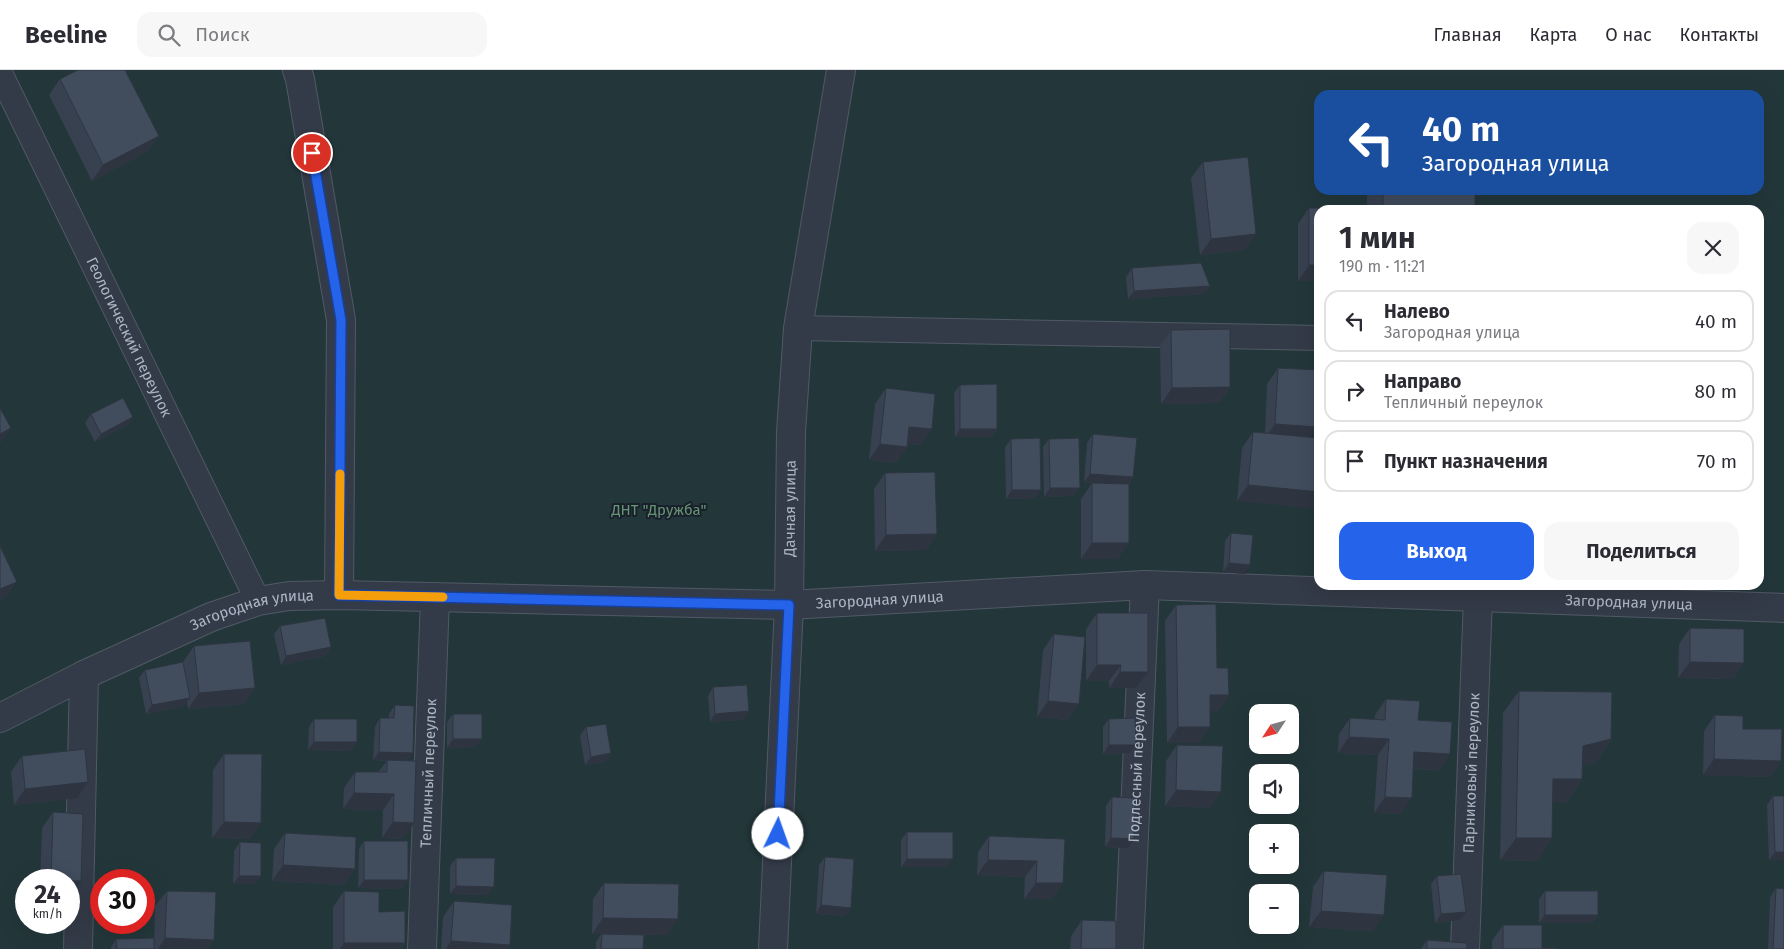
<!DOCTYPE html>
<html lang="ru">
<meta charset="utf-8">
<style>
:root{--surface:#fff;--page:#f7f7f7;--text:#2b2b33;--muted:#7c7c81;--line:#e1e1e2;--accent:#2563eb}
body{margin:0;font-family:"Fira Sans",sans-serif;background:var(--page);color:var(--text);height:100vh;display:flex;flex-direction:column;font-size:19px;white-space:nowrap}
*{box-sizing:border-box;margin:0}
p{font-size:16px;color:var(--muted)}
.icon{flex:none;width:28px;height:28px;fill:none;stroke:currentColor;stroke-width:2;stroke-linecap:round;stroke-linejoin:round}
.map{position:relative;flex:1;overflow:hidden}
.panel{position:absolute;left:1314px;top:135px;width:450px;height:385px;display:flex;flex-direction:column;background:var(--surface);border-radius:15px;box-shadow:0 5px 20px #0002}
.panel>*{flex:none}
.banner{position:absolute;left:1314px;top:20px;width:450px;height:105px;border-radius:15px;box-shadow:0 5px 20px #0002;background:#1a4fa0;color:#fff;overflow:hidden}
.needle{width:32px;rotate:234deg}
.controls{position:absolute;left:1249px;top:634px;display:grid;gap:10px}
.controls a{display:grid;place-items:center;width:50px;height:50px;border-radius:10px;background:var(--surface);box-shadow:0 5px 20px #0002;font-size:25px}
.speed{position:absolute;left:15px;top:799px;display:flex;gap:10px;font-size:25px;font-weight:700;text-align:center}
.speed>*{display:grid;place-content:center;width:65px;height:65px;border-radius:50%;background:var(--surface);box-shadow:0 5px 20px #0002;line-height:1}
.speed small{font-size:12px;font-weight:400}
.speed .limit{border:8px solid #d22;background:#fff;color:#111}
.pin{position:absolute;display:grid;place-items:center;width:42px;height:42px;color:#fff;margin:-21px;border:2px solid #fff;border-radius:50%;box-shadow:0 1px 5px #0007}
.me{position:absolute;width:55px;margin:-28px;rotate:3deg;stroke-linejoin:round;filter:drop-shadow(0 0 4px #0008)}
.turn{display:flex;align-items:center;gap:18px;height:105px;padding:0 25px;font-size:22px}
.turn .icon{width:65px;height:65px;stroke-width:2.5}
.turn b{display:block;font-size:35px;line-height:42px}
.round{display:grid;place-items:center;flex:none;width:52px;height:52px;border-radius:15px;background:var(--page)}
.overview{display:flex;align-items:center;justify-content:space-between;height:85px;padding:0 25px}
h1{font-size:30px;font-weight:700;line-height:38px}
.primary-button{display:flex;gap:10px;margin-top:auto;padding:10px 25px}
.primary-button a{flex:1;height:58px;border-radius:15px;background:var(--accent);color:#fff;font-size:20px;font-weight:700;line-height:58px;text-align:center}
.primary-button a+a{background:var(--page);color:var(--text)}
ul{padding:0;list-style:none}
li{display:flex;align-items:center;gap:15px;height:62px;margin:0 10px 8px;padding:0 15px;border:2px solid var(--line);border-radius:15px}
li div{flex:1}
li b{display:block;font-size:19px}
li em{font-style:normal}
header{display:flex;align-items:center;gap:30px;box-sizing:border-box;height:70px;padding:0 25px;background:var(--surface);border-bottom:1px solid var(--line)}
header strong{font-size:24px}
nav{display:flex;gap:28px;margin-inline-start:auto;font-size:18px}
.search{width:350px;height:45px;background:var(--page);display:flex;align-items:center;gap:12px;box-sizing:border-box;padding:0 18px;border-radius:15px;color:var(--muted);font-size:19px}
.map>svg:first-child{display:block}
.green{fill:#23373a;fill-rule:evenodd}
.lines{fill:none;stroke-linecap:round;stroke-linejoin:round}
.service-casing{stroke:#515966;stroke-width:26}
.minor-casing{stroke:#515966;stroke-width:30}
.service{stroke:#343b48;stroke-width:24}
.minor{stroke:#343b48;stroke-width:28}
.wall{fill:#384150}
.shaded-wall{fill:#2e3541}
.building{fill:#414c5d;stroke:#2e3541}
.route-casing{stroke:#184099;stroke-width:12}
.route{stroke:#2563eb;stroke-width:9}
.slow{stroke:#f59e0b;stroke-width:9}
.labels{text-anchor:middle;stroke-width:4;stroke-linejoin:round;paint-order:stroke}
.street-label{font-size:15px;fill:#aeb6c5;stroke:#19202c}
.park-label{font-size:15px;fill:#669573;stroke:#19202c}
</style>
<header>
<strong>Beeline</strong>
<div class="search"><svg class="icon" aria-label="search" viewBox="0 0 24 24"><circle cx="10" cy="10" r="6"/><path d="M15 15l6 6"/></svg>Поиск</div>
<nav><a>Главная</a><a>Карта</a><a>О нас</a><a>Контакты</a></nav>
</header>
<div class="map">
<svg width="1784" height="879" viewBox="0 0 1784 879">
<rect width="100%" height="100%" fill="#202937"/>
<path class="green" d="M0,0H1784V879H0ZM1319,25H1759V120H1319ZM1319,140H1759V515H1319ZM1258,642H1290V675H1258ZM1258,702H1290V735H1258ZM1258,762H1290V795H1258ZM26,810H69V852H26ZM101,810H144V852H101ZM1258,822H1290V855H1258Z"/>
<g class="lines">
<defs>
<g id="service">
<path id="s1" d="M0,3L258,531"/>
<path d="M798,258L1319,268"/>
</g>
<g id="minor">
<path d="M297,0L300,9L341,250L339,525"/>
<path id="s2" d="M0,648L84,605L211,547L258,531L289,526L339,525L789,535L1145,515L1784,538"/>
<path d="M78,879L84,605"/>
<path id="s3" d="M422,879L435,527"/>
<path id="s4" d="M773,879L789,535L791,362L798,258L841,0"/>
<path id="s5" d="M1129,879L1145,515"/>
<path id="s6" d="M1465,879L1478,527"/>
</g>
</defs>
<use href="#service" class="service-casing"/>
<use href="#minor" class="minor-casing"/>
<use href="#service" class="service"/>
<use href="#minor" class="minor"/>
</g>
<path class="wall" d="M60,9L159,66L147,82L92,111L49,25Z
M1203,92L1245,180L1200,185L1191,108Z
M1367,120H1475V140H1319V211H1298V154L1309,138H1367Z
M1132,198L1210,216L1204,224L1128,229L1126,207Z
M1171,260L1230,317L1219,333L1161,334L1160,276Z
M1278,298L1319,323L1237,431L1242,378L1253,362L1265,363L1267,314Z
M960,315L997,359L992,367H955L954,323Z
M886,318L921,375L908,374L907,377L896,393L869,390L875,334Z
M91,344L133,347L127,355L95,372L85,353Z
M1093,364L1133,407L1129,414L1118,489H1081V429L1092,413L1102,414L1084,412L1087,373Z
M1011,369L1041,420L1035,428L1006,429L1005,377Z
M1049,369L1074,426L1044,427L1043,377Z
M885,403L937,464L926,480L875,481L874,419Z
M1319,445V503H1315L1317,447Z
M1231,463L1245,504L1223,502L1225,471Z
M1176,535L1217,598L1229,625L1218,641H1210L1199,673H1167L1165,551Z
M1097,543L1148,602L1136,618H1109V611H1086V559Z
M280,556L331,577L325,586L281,595L274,564Z
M1690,558L1744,593L1733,609L1678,608L1679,574Z
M1054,564L1068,650L1037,647L1043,580Z
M194,576L255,618L244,634L188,639L187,631L184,636L146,644L139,608L145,600L183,592Z
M713,617L743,650L710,652L708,626Z
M1519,621L1611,669L1596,692L1583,695L1582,709L1567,732H1553L1552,768L1537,791L1500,790L1503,643Z
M1386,629L1418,650L1450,684L1439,700L1413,699L1401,744L1374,743L1378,685L1338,683L1339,664L1350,648L1375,650V645Z
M395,635L413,683L407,691L403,769L382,768L383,740L343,739L344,718L355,702H378L387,691L373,690L375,657L380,648H389V644Z
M453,644L476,677L447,678V652Z
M1715,645L1743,659L1781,691L1770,707L1703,705L1704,661Z
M314,649L351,681L308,680L309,657Z
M1109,649L1136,675L1130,683L1103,684V657Z
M586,657L611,683L605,692L585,695L580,666Z
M1177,675L1210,738L1165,736L1166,691Z
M224,684L250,769L212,768L213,700Z
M22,686L77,728L14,735L11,702Z
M1773,726H1784V790H1769L1767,735Z
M1112,727L1134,769L1128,778L1105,777L1106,736Z
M53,742L83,744L81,811L70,827H69V810H40L42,758Z
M907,762L947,797H901V770Z
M285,763L344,815L272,811L274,779Z
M989,766L1065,769L1052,829H1024L1025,807L977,805L978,782Z
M364,771L402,819L358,818L359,779Z
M240,772L261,806L255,814H233L234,781Z
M825,787L851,838L845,846L816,844L819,795Z
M456,788L488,825L450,824V796Z
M1324,801L1373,861L1309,857L1313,817Z
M1437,806L1460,850L1435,853L1431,814Z
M604,813L667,865H644L643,879H596V872L601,864H592L593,829Z
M1776,818L1784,879H1768L1770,827Z
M167,821L208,879H111V877L116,869L154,875L155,836Z
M344,821L379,842L405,873L400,879H333V837Z
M1545,821L1598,845L1592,853H1539V829Z
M454,831L507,879H441L443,847Z
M1082,850L1116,879H1070L1071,866Z
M1503,855L1542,878L1556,879H1492V871Z
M1427,870L1467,879H1421Z"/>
<path class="shaded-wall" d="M159,66L147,82L92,111L103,95Z
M1256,164L1245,180L1200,185L1211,169Z
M1309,195H1319V211H1298Z
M1210,216L1204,224L1128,229L1134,221Z
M1230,317L1219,333L1161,334L1172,318Z
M133,347L127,355L95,372L101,364Z
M1275,354L1317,357L1306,373L1264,370Z
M909,357L932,359L921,375L898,373Z
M11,358L0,374V364Z
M960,359H997L992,367H955Z
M880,374L907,377L896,393L869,390Z
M1090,404L1133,407L1127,416L1084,412Z
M1248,415L1319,422V439L1237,431Z
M1050,418H1080L1074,426L1044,427Z
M1012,420H1041L1035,428L1006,429Z
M937,464L926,480L875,481L886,465Z
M1092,473H1129L1118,489H1081Z
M1229,493L1250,495L1245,504L1223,502Z
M1319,497V503H1315Z
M17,512L5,528L0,530V519Z
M331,577L325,586L281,595L286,586Z
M1690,592L1744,593L1733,609L1678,608Z
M1097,595H1121L1109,611H1086Z
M1120,602H1148L1136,618H1109Z
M255,618L244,634L188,639L199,623Z
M1210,625H1229L1218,641H1199Z
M190,628L184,636L146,644L152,635Z
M1048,631L1079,634L1068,650L1037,647Z
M749,641L743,650L710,652L715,644Z
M1178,657H1210L1199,673H1167Z
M1349,667L1389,669L1378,685L1338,683Z
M453,669H482L476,677L447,678Z
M1611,669L1596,692L1567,699L1583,676Z
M314,672H357L351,681L308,680Z
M1109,675H1136L1130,683L1103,684Z
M379,682L413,683L407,691L373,690Z
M1414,682L1450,684L1439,700L1403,698Z
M611,683L605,692L585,695L591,687Z
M1714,689L1781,691L1770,707L1703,705Z
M1553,709H1582L1567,732H1538Z
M88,712L77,728L14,735L25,719Z
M1176,720L1221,722L1210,738L1165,736Z
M354,723L394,724L383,740L343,739Z
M1385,727L1412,728L1401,744L1374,743Z
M224,752L261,753L250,769L212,768Z
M393,752L414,753L403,769L382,768Z
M1111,768L1134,769L1128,778L1105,777Z
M1516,768H1552L1537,791L1500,790Z
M1775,782H1784V790H1769Z
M907,789H953L947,797H901Z
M988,790L1037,791L1025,807L977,805Z
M283,795L355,799L344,815L272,811Z
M239,806H261L255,814H233Z
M364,810H408L402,819L358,818Z
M69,811H81L70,827H69Z
M1036,813H1063L1052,829H1024Z
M456,816L494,817L488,825L450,824Z
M821,835L851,838L845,846L816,844Z
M1321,841L1384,845L1373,861L1309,857Z
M1466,842L1460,850L1435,853L1441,844Z
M1545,845H1598L1592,853H1539Z
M603,848L678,849L667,865L592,864Z
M165,868L214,870L208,879H158Z
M451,871L510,875L507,879H446Z
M344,873H405L400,879H340Z"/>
<path class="building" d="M78,0H125L159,66L103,95L60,9Z
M1248,87L1256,164L1211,169L1203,92Z
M1383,120H1475V140H1383Z
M1309,138H1368V140H1319V195H1309Z
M1201,193L1210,216L1134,221L1132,198Z
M1230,259V317L1172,318L1171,260Z
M1278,298L1319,300V323L1317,357L1275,354Z
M997,314V359H960V315Z
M886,318L935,324L932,359L909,357L907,377L880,374Z
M123,328L133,347L101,364L91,344Z
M0,338L11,358L0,364Z
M1253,362L1319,368V422L1248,415Z
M1093,364L1137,368L1133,407L1090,404Z
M1040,368L1041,420H1012L1011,369Z
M1079,368L1080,418H1050L1049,369Z
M935,402L937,464L886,465L885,403Z
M1092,413L1129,414V473H1092Z
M1231,463L1253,465L1250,495L1229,493Z
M0,476L17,512L0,519Z
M1216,534L1217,598H1228L1229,625H1210V657H1178L1176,535Z
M1097,543H1148V602H1120L1121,595H1097Z
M325,548L331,577L286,586L280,556Z
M1690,558L1744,559V593L1690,592Z
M1054,564L1085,567L1079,634L1048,631Z
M250,571L255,618L199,623L194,576Z
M183,592L190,628L152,635L145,600Z
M747,615L749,641L715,644L713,617Z
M1519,621L1612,622L1611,669L1583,676L1582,709H1553L1552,768H1516Z
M1386,629L1420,631L1418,650L1452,652L1450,684L1414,682L1412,728L1385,727L1389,669L1349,667L1350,648L1385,650Z
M395,635L414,636L413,683L379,682L380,648H394Z
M453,644H482V669H453Z
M1715,645L1743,646V659H1782L1781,691L1714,689Z
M1135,648L1136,675H1109V649Z
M314,649H357V672H314Z
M606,654L611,683L591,687L586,657Z
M1177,675L1223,676L1221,722L1176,720Z
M85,679L88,712L25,719L22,686Z
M224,684H262L261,753L224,752Z
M387,690L416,691L414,753L393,752L394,724L354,723L355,702H387Z
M1773,726H1784V782H1775Z
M1112,727L1135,728L1134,769L1111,768Z
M53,742L83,744L81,811L51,810Z
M907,762H953V789H907Z
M285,763L356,767L355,799L283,795Z
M989,766L1065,769L1063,813H1036L1037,791L988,790Z
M364,771H408V810H364Z
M240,772L261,773V806H239Z
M825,787L854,789L851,838L821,835Z
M456,788H495L494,817L456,816Z
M1324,801L1387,805L1384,845L1321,841Z
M1461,804L1466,842L1441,844L1437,806Z
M604,813L679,814L678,849L603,848Z
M1776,818L1784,819V879H1773Z
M167,821L216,822L214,870L165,868Z
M344,821L379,822V842L405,841V873H344Z
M1545,821H1598V845H1545Z
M454,831L512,835L510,875L451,871Z
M1082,850L1116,851V879H1081Z
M1503,855H1542V878H1556V879H1503Z
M602,864L644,865L643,879H601Z
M154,868V879H117L116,869Z
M1427,870L1467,873V879H1427Z"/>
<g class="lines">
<defs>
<path id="route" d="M312,83L341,250L339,525L789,535L778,764"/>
</defs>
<use href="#route" class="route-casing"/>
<use href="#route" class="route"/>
<path class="slow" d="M340,404L339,525L443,527"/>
</g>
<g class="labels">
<g class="street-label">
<text dy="5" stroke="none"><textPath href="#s1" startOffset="294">Геологический переулок</textPath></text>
<text dy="5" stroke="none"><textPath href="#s4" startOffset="441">Дачная улица</textPath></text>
<text dy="5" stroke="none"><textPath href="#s2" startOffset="906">Загородная улица</textPath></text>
<text dy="5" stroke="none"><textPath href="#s2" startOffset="1656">Загородная улица</textPath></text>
<text dy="5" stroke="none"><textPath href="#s2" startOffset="276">Загородная улица</textPath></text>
<text dy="5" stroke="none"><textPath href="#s5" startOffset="182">Подлесный переулок</textPath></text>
<text dy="5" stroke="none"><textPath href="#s3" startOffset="176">Тепличный переулок</textPath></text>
<text dy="5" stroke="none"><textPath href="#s6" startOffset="176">Парниковый переулок</textPath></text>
</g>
<g class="park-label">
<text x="659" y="445">ДНТ "Дружба"</text>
</g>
</g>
</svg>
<div class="controls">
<a><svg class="needle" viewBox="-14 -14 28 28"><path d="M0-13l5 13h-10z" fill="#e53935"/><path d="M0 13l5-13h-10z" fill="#7c7c81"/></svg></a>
<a><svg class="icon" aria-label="sound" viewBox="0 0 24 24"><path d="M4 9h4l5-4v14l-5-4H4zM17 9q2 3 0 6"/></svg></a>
<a>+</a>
<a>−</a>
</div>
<div class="speed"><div>24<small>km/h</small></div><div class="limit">30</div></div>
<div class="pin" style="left:312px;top:83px;background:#d93025"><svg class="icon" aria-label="arrive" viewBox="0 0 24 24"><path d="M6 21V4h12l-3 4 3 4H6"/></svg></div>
<svg class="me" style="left:778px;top:764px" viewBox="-20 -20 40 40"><circle r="19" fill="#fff"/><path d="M0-13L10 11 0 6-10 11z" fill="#2563eb"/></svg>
<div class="banner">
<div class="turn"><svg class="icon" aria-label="left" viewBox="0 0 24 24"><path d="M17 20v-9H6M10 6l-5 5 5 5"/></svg><div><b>40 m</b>Загородная улица</div></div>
</div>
<section class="panel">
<div class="overview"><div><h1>1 мин</h1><p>190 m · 11:21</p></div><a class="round"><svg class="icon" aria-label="close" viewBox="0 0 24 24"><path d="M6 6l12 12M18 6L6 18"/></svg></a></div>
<ul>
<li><svg class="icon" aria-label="left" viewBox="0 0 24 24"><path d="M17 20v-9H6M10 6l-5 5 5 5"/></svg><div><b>Налево</b><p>Загородная улица</p></div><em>40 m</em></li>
<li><svg class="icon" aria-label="right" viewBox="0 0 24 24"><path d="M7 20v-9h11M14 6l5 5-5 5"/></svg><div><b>Направо</b><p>Тепличный переулок</p></div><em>80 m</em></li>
<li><svg class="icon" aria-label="arrive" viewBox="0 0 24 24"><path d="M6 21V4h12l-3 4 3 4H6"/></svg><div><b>Пункт назначения</b></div><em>70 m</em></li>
</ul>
<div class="primary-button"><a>Выход</a><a>Поделиться</a></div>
</section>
</div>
